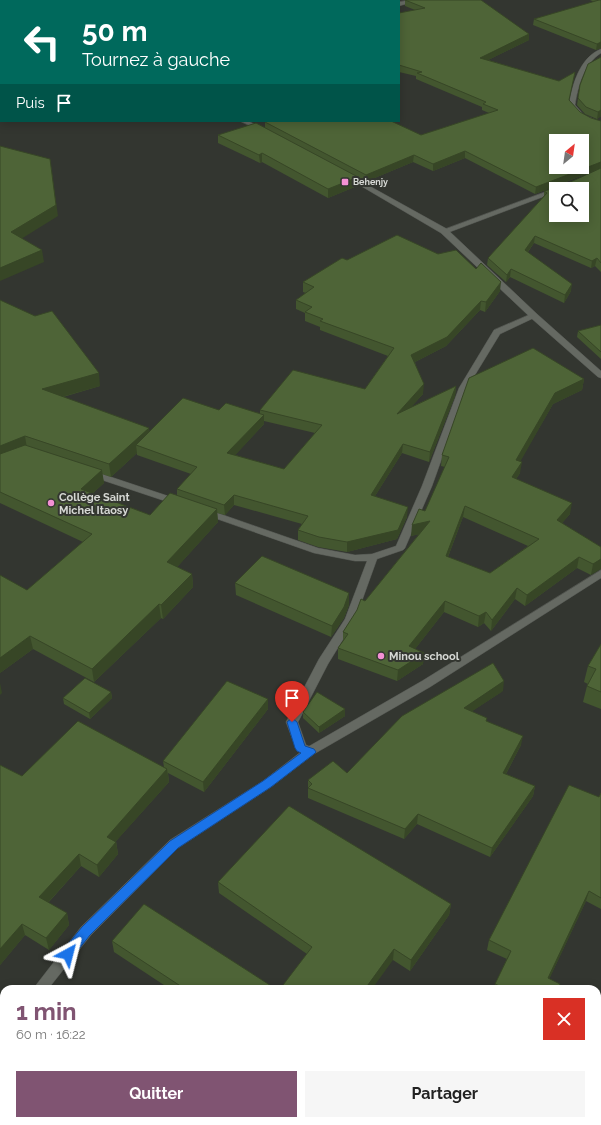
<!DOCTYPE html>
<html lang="fr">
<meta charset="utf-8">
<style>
:root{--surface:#fff;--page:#f6f6f6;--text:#222;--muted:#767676;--accent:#805472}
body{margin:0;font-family:Raleway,sans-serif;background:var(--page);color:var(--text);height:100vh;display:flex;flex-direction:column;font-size:15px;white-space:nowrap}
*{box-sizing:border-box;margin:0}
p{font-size:13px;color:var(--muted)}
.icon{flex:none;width:22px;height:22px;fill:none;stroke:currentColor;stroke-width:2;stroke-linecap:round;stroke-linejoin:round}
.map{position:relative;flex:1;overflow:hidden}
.drawer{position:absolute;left:0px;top:985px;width:601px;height:140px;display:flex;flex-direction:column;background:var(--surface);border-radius:12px 12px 0 0;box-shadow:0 2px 10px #0003}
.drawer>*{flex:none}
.banner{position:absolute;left:0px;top:0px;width:400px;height:122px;box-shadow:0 2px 10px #0003;background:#00695c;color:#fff;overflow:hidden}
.needle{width:26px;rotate:29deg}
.fabs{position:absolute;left:549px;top:134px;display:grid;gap:8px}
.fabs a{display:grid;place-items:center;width:40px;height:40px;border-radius:0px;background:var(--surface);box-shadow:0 2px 10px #0003;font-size:20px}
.pin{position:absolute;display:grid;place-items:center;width:34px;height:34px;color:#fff;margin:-41px -17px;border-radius:50% 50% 50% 0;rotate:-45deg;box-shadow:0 0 4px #0007}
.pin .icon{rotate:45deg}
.me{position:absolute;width:44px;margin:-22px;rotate:38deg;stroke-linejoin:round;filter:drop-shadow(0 0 3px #0008)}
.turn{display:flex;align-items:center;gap:14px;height:84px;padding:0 16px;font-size:18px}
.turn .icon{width:52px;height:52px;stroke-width:2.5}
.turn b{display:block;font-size:28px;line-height:34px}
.then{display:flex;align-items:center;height:38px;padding:0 16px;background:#0003;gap:8px;font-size:15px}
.round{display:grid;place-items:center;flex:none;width:42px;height:42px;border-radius:0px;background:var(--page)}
.overview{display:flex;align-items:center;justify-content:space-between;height:68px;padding:0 16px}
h1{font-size:24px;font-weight:700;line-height:30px;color:var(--accent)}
.primary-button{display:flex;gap:8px;margin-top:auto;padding:8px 16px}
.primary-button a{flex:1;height:46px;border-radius:0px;background:var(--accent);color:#fff;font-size:16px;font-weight:700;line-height:46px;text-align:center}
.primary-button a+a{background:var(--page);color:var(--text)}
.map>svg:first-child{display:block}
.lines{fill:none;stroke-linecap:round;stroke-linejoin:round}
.minor-casing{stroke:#4f524d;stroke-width:1}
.tertiary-casing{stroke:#4f524d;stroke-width:1}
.minor{fill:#656962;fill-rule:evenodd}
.tertiary{fill:#656962;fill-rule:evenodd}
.wall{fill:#43562f;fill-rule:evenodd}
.shaded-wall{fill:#374626}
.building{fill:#4e6437;stroke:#374626;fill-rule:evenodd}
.route{fill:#1a73e8;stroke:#114b97}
.poi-dot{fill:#f491d4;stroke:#333630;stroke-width:1.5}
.labels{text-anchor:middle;stroke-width:4;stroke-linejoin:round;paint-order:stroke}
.far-poi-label{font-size:9px;font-weight:bold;fill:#d6d8d4;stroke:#333630;text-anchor:start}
.poi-label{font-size:11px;font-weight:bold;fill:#d6d8d4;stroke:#333630;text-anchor:start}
</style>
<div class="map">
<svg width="601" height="1125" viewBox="0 0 601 1125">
<rect width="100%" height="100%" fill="#333630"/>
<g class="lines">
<defs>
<path id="minor" d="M284,0H290L291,1H285Z
M410,0H419L399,6V2Z
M601,49V53C584,64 578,86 575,105L584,115L601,122V126L580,117L569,105C572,85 580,57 601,49Z
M556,188L559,189H556V192L447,233L440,231Z
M531,314H534L538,316L500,334L467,388L432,486L405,548L403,550L377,559L355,620L328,664L298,722L306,745L314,748L316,751L314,754L310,756L297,751L286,722L319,659L345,619L367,561H355L314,553L203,514L201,512L206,509L209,510L318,548L355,555L372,554L396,546L422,486L459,388L494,330Z
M90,470L180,500L182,502L180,504H174L87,475L85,473Z"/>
<path id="tertiary" d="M2,0H9L10,1H3Z
M240,121H248L266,130L261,131Z
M346,173L447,229L537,314L601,371V378L598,377L531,318L441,233L344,176V174Z
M601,570V578L430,687L314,754L271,787L178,848L91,935L48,989H33L81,927L170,840L263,781L306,748L422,681Z
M4,1027V1045L0,1047V1029Z"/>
</defs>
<use href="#minor" class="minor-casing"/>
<use href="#tertiary" class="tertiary-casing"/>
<use href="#minor" class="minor"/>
<use href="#tertiary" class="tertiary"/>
</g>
<path class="wall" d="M405,0L529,34V40L488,60L559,81L575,72L569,100L601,168L561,184H566L601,168V272L595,266L591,268L534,243L528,252L571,291L564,303L510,277L506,282L487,265L488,258L544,196V191L558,187V185L535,194L465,158L433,171L413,162L365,182L358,178L357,186L328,198L262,162L260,163L218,143V135L265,128V122L421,135L489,113L482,110V107L416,79V76L399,72V13L415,10L405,6Z
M590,0H601V48L596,50L533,25L534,19L594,2Z
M601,57V116L597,119L585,114L577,105L580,85Z
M438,254L476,269L500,291L485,312L480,310L446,346L415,362L423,394L411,407L456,386L455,396L429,462L402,453L375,496L407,517L397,539L347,552L318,547L298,540V530L302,524L234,505L225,515L217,513L218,522L177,567L192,574L193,587L163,619L161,618L94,682L33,649L0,673L27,590L83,542L0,503V300L100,386L63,397L150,431L219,410L260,413V410L365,389L388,356L320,330V327L305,321V313L296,309V300L306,293L303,292V282L347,260ZM264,421L315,433L284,469L235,455L264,424ZM137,453V455L191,474L177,489V496L150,515L93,493L104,483L102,474L111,477Z
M601,325V359L577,337L578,331Z
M584,379L582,390L553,404L520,461V473L516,479L570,514L562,523L601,547L591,575L577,568L525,606L515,599L491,631L484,623L478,627L444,612L415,649L424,653L423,664L397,681L338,659V648L343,642V632L365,601L419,534L411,536L425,511L445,467L441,466L442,455ZM463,517L528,546L490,573L448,557Z
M235,583L349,605L344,618L331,637L236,595Z
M601,644V709L583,702L587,686L588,684L584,682L588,666Z
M503,691L472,711L487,721L521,745L506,774L535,786L533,796L490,857L417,824L404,839L308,798V780L347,773Z
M111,692L112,698L90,719L64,704L63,698Z
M268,699V709L204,792L168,773L169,782L116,841L118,854L99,877L81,866L48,903L67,913L69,925L49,950L25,935L0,965V765L22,776L164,767L163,761Z
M345,709V716L319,733L303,718V712Z
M601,793V909L586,901L549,979L559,989H494L495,984L507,959L487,950L489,940L599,797Z
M218,882L451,904L449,915L410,971L393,960L307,954L219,893Z
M112,941L276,989H170L114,952Z
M597,1003L601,1005V1055L597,1053Z"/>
<path class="shaded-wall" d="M529,34V40L480,64V58Z
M601,42V48L596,50L597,44Z
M601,110V116L597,119L598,112Z
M465,151V158L433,171V164Z
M262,153V162L260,163L259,155Z
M414,155L413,162L365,182L366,175Z
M50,159L58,216L13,244L11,232Z
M601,162V168L535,194L536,187Z
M358,177L357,186L328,198V189Z
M535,236L534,243L524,257L525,250Z
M42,250L44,262L0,281V268Z
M597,258L595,266L591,268L592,261Z
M511,269L510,277L506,282L507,275Z
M501,282L500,291L485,312L486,302Z
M572,284L571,291L564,303L565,295Z
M481,301L480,310L446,346L411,364V355Z
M99,373L100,386L44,402L42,389Z
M584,379L582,390L553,404L515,471L516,460L555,393Z
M424,384L423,394L396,424L397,414Z
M456,386L455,396L429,462L430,452Z
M264,415V424L228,463L227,453Z
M149,428L151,441L136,445L137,453L111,477L109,464Z
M25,436L27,449L0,460V446Z
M403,444L402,453L370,504L371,495Z
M522,462L520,473L510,488L512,477Z
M102,470L104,483L83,502L81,489Z
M234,495V505L225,515L224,505Z
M572,503L570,514L555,531L557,520Z
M465,506L463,517L444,567L446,556Z
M408,507L407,517L397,539L347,552V542Z
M217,509L218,522L169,576L167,562Z
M430,521L428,532L411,536L412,525Z
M579,557L577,568L525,606L527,595Z
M601,559V569L591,575L593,564Z
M192,574L193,587L163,619L161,605Z
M517,588L515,599L491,631L492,620Z
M349,593V605L344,618L331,637L332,626Z
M445,601L444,612L408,658L409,646Z
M159,604L161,618L94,682L92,669Z
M486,612L484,623L478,627L479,616Z
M30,636L33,649L0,673V658Z
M424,653L423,664L397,681L398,670Z
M504,681L503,691L462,718L464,708Z
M0,683L2,693L0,695Z
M111,692L112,698L90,719L89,713Z
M268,699V709L204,792L203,782Z
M345,709V716L319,733V727Z
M523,736L521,745L501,783L503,773Z
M167,769L169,782L109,849L107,837Z
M535,786L533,796L490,857L492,848Z
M418,814L417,824L404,839L405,829Z
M116,842L118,854L99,877L97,865Z
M79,854L81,866L42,909L39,897Z
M589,891L586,901L545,988L548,978Z
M451,904L449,915L410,971L411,960Z
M67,913L69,925L49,950L46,938Z
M22,924L25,935L0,965V949Z
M394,949L393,960L372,989H365Z
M340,1121H344L342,1125H337Z
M496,1121H498L496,1125H494Z"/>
<path class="building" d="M50,0H92L93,1H51Z
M405,0H481L529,34L480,58L559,81L575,72L569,100L580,112L591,118L601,121V162L536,187L465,151L433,164L414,155L366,175L265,122L267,121H391L421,135L498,110L483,104L486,102L417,73L422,72L399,65V13L425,8ZM556,141H582V167H556Z
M599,0H601V42L597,44L534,19Z
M601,57V110L598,112L586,107L578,98L580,85L588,64Z
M256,123L358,177L328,189L262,153L259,155L218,135Z
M0,146L50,159L56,205L11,232L42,250L0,268Z
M601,168V263L597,258L592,261L535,236L525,250L572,284L565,295L511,269L507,275L488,258L547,193L544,191L558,187L559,184H566ZM556,189H582V215H556Z
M397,235L438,254L456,250L476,269L481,263L501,282L486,302L481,301L447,337L411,355L424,384L397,414L456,386L430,452L403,444L371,495L408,507L398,530L347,542L319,537L298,530L308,516L234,495L224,505L177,489L197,467L136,445L183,398L219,410L226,403L264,415L227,453L284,469L322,425L260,410L293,370L365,389L394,348L320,321L323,319L305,312L312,307L296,300L314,287L303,282L342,258L347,260Z
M0,300L35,316L52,311L99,373L42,389L149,428L109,464L25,436L0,446Z
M601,325V352L578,331Z
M533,348L584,379L555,393L516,460L522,462L512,477L572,503L557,520L601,547V559L593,564L579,557L527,595L517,588L492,620L486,612L479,616L445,601L409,646L424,653L398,670L338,648L348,634L343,632L357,610L361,599L365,601L430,521L412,525L419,509L425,511L449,457L442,455L469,378ZM465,506L539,539L490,573L446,556Z
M25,445L102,470L81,489L150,515L170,493L217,509L167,562L192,574L161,605L159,604L92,669L30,636L0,658V575L27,590L92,534L0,492V454Z
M262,556L349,593L344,607L332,626L235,583Z
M601,644V692L587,686L596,669L588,666Z
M493,663L504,681L464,708L487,718L486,721L523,736L503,773L535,786L492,848L418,814L405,829L308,788L312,784L308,780L333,761L347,773L402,716Z
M85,678L111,692L89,713L63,698Z
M227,681L268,699L203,782L163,761Z
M317,692L345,709L319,727L303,712Z
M78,721L167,769L107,837L116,842L97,865L79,854L39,897L67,913L46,938L22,924L0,949V765L22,776Z
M569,785L599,797L601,793V898L589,891L548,978L560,984L558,989H506L495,984L511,951L489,940Z
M289,806L451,904L411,960L394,949L365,989H280L312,947L218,882Z
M144,904L276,989H185L112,941Z
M597,1003L601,1005V1044L597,1042Z
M190,1121H221L227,1125H188Z
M302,1121H340L337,1125H300Z
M426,1121H496L494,1125H424Z
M548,1121H582L580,1125H546Z"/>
<path class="route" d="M292,718L297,722L305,746L314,749L316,752L314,754L271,787L178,848L90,935L72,958L68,960L63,958L61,954L63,950L82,927L170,841L263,781L301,753L297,751L295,748L287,722Z"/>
<g class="poi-dot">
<rect x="341" y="178" width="8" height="8" rx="2"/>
<circle cx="51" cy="503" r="4"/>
<circle cx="381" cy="656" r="4"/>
</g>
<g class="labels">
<g class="far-poi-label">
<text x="353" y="185">Behenjy</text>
</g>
<g class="poi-label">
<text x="59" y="501">Collège Saint<tspan x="59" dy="13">Michel Itaosy</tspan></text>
<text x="389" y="660">Minou school</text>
</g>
</g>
</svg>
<div class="fabs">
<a><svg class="needle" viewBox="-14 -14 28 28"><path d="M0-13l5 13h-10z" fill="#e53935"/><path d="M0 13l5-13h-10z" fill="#767676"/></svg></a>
<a><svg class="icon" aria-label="search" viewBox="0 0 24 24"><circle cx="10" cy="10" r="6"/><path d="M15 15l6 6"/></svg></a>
</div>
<div class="pin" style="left:292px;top:722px;background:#d93025"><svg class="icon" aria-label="arrive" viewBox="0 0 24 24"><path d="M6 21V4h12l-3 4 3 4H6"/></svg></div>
<svg class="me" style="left:68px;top:954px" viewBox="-20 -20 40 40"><path d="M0-17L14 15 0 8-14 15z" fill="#1a73e8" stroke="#fff" stroke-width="4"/></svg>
<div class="banner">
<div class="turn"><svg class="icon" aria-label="left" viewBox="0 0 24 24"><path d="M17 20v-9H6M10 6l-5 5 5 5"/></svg><div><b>50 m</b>Tournez à gauche</div></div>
<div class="then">Puis<svg class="icon" aria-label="arrive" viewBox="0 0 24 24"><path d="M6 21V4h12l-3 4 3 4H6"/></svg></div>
</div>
<section class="drawer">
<div class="overview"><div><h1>1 min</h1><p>60 m · 16:22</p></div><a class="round" style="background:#d93025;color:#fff"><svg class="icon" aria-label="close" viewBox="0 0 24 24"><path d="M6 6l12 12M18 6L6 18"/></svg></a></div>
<div class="primary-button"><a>Quitter</a><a>Partager</a></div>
</section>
</div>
